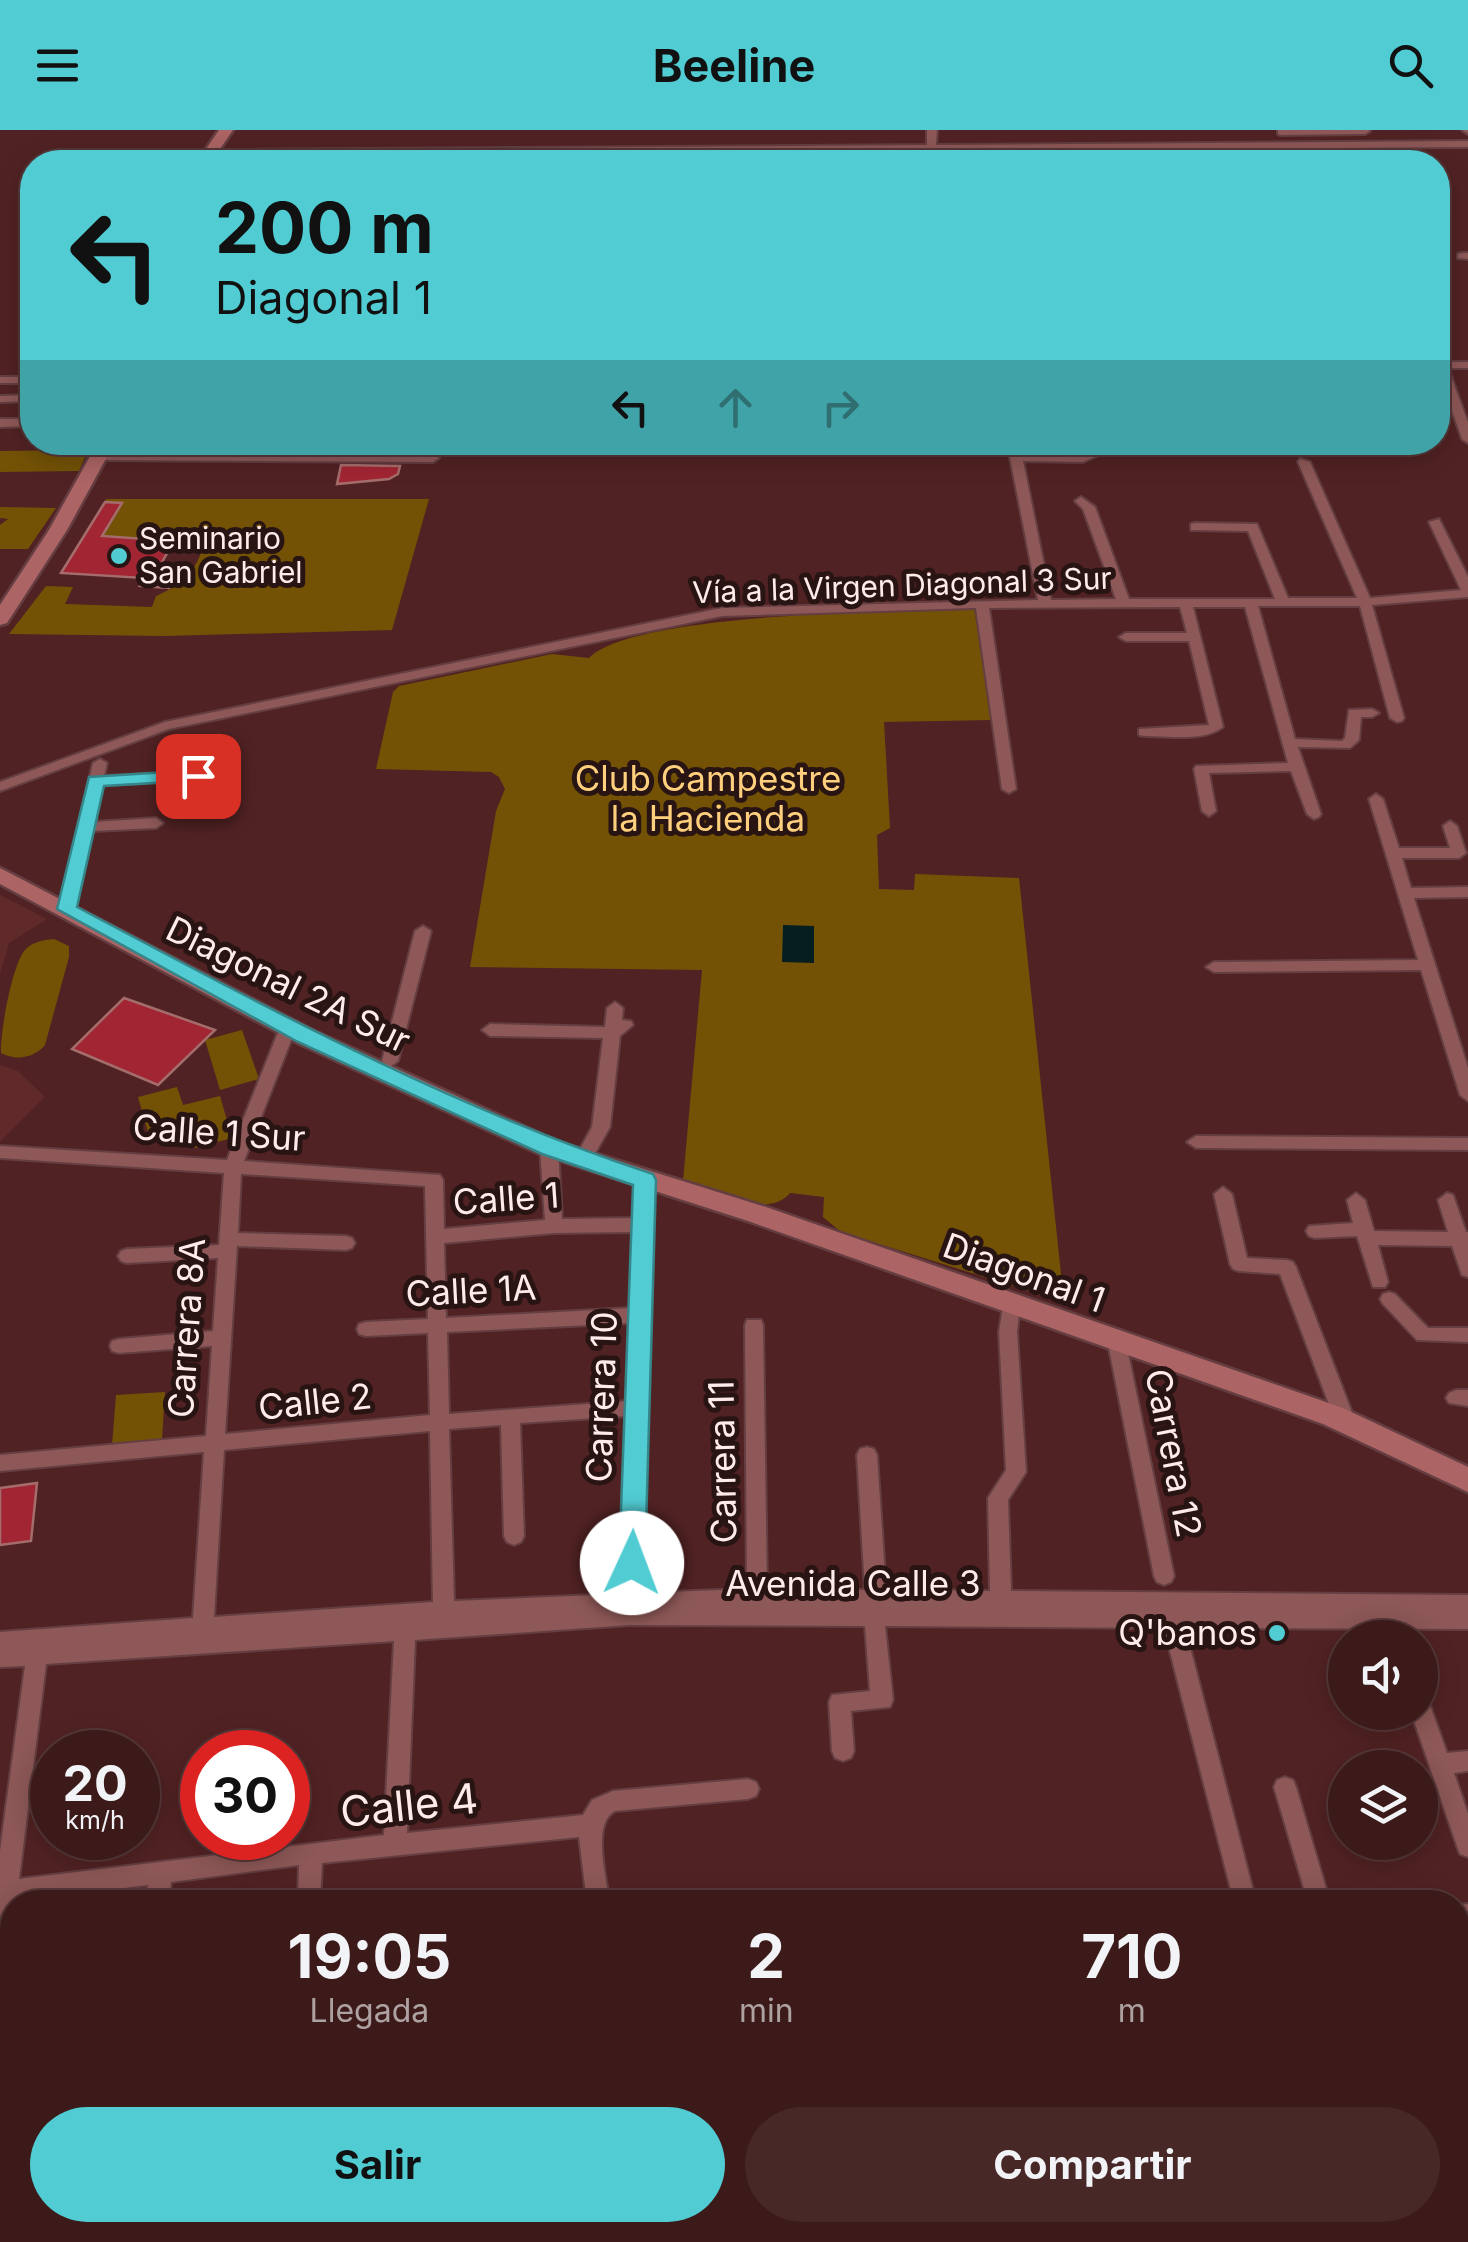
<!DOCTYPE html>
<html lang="es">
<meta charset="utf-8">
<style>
:root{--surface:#3d1a1a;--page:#482727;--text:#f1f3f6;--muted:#ada1a2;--line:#563839;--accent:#51ccd3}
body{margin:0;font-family:Inter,sans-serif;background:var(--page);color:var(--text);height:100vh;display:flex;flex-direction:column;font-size:38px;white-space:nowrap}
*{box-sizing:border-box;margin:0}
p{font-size:32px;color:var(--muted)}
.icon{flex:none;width:55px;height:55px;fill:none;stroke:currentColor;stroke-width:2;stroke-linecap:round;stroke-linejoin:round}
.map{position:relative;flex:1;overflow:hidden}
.side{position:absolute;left:0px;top:1760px;width:1470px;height:352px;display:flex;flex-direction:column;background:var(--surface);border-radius:40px 40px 0 0;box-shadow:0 5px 25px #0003,0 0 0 2px var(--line)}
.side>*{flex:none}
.banner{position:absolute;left:20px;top:20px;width:1430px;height:305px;border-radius:40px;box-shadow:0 5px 25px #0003,0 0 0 2px var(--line);background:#51ccd3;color:#111;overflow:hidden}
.controls{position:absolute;left:1328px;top:1490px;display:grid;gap:20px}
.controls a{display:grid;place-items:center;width:110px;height:110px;border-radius:50%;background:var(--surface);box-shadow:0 5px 25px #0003,0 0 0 2px var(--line);font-size:50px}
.speed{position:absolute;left:30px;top:1600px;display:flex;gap:20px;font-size:50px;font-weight:700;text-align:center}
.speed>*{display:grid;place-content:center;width:130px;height:130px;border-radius:50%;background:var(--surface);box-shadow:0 5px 25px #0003,0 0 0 2px var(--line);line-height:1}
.speed small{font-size:25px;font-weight:400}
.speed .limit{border:15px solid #d22;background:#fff;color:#111}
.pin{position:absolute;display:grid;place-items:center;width:85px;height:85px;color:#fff;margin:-42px;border-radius:20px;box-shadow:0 5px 15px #0006}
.me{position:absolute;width:110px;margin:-55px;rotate:2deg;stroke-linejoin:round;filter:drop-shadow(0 0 8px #0008)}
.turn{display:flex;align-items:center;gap:35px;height:210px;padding:0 30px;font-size:45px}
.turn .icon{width:130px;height:130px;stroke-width:2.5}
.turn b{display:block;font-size:70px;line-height:85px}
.lanes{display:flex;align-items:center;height:95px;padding:0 30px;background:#0003;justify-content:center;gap:50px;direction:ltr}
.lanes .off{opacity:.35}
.eta{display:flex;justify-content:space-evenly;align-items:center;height:170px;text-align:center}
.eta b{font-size:60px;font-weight:700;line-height:70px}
.primary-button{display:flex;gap:20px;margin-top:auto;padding:20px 30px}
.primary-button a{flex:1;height:115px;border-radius:60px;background:var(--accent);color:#111;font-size:40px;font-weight:700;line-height:115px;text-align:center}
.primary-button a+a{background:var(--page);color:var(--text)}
header{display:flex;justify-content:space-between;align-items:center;height:130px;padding:0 30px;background:var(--accent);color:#111;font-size:45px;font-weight:700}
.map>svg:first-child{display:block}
.built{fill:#60292a}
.green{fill:#735206}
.water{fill:#051f20}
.building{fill:#a22533;stroke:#a46d6c;stroke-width:2.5}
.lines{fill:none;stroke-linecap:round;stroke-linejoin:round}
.minor-casing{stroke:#643e41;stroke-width:4}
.secondary-casing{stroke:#643e41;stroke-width:5}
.minor{fill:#8d5857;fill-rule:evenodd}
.secondary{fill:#ac6464;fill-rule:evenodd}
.route{fill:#51ccd3;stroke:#358589;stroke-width:2.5}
.poi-dot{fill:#51ccd3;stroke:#291414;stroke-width:4}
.labels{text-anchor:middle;stroke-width:10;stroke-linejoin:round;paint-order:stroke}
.far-poi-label{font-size:30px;fill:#feebea;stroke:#291414;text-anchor:start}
.far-street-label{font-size:30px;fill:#feebea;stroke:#291414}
.park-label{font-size:35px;fill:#fecf7c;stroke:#291414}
.street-label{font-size:35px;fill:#feebea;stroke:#291414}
.poi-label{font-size:35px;fill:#feebea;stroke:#291414;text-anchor:end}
.near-street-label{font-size:42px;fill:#feebea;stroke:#291414}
</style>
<header><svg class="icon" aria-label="menu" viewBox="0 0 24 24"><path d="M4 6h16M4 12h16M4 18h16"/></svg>Beeline<svg class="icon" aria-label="search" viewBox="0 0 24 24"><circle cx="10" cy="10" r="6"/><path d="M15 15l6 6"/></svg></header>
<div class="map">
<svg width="1468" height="2112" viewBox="0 0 1468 2112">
<rect width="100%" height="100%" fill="#512223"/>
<path class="built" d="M0,765L47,789L9,813L0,844Z
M0,935L18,941L45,967L0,1012Z"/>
<path class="green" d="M88,320L79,341L0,342V321Z
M106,369H429L392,500L164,506L9,504L46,456L73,457L65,474L152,477L156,466C178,457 197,442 202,418L197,412L102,406L122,374L105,372Z
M0,377L56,378L28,419H0V395L8,389L0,388Z
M974,478L993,590L884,592L890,698L877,705L879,759L914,760L915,744L1019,748L1064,1172L841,1102L823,1087L824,1067L790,1063C767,1091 712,1060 683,1051L702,840L470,837L496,681L505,659L499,647L491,642L376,639L393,562L399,556L552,524L589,528C633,483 902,481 974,478Z
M54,809L69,816V827L45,915C34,928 16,931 1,923C0,903 12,835 25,820C32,812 43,810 54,809Z
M242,900L259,949L220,960L205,910Z
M177,957L183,975L220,966L232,1008L195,1018L191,1003L151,1013L138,967Z
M165,1262L162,1310L112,1315L116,1265Z
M12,1969V2051L0,2052V1974Z"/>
<path class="water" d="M783,795L814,796V833L782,832Z"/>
<path class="building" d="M341,335L400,336L398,344L389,349L337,354Z
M105,372L122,373L102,406L174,411L157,441L177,443L169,458L140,456L145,448L61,443Z
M124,868L215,900L158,955L72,919Z
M37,1353L31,1411L0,1415V1358Z
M760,2100H937L939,2112H761Z"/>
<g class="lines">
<defs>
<path id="minor" d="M927,0H937L936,15L1468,11V17L936,21V32H926L927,21L209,26L204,23L209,20L927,15Z
M1278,0H1369L1370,1L1365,4L1281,5L1278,4Z
M1462,0H1468V4Z
M1462,123H1468V129L1458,128V124Z
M1438,232H1468V238H1448L1468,293V313L1462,309L1438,241Z
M0,247H32V253H0Z
M32,265V271L0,272V266Z
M0,289H32V296L0,297Z
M1007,312H1019L1021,323L1081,324L1089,320L1088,312H1100L1099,325L1083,332L1023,331L1051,470L1116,469L1083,379L1075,371L1081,367L1095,377L1129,469H1275L1248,401L1191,400V394L1195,393L1257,394L1288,468H1357L1298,332L1300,329L1310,332L1370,468L1461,460L1429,392L1439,389L1468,447V467L1372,475L1404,588L1402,591L1397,592L1390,588L1360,476H1258L1295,609L1342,611L1345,608L1349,580L1372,579L1379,583L1372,587H1361L1359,610L1350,618L1298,617L1321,684L1319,687L1314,689L1307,684L1291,641L1209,643L1216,681L1209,686L1202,681L1194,639L1196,636L1288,633L1245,477H1193L1223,597C1204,612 1168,606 1144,606L1139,605V599L1209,595L1189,511H1126L1119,507L1126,503H1187L1180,477L989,478L1016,659L1009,663L1002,659L976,478L722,486L169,599L0,661V652L165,592L722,478L1038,470Z
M99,323L433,324L439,328L433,332L95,330L93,327Z
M100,629L107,633L104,646L198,642L205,646L198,650L102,655L94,692L156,688L163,693L156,698L92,701L75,779L67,784L59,779L93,633Z
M1376,664L1383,669L1399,718H1450L1443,696L1450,691L1457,696L1466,723L1459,728H1402L1411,758L1468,757V767L1414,768L1468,938V971L1460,965L1421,840L1214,842L1206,837L1214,832L1418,830L1369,669Z
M423,796L431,801L398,931L390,937L382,931L415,801Z
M615,872L623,878L622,890L631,891L633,895L620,906L610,997L589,1034L583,1036L574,1030L592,997L603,908L490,906L482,900L490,894L605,897L607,878Z
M289,889L297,895L244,1031L440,1045L443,1050L444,1099L545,1090L540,1018L549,1012L558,1018L562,1089L635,1088L636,1050L639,1045H651L654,1050L641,1463L747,1459L745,1195L747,1190H761L763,1195L767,1459L865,1460L857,1325L860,1319L867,1317L874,1319L877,1325L886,1460L990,1461L988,1368L1006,1340L999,1202L1004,1170H1018L1020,1175L1017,1202L1026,1342L1008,1370L1011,1461L1468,1465V1499L1185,1498L1256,1772H1234L1164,1498L885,1496L893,1570L890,1577L851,1581L854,1621L851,1628L843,1631L835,1628L832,1621L829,1572L832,1565L870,1561L865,1496L630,1495L415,1510L407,1703L583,1685L592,1670L613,1661L748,1649L756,1652L759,1659L756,1666L748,1669L615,1681C591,1694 607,1748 609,1772H587L579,1707L322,1733L320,1772H298L299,1735L171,1752L169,1772H147L148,1755L12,1772V1800L8,1815L0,1818V1721L25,1536L0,1537V1502L193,1488L204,1322L0,1341V1325L206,1306L212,1216L119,1223L112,1221L110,1216L112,1211L119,1209L213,1201L218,1128L127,1133L121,1131L118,1126L121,1121L127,1119L219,1115L224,1043L0,1028V1016L227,1030L281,895ZM241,1044L425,1056L428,1189L366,1192L359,1194L357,1199L359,1204L366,1206L428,1203L430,1285L225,1304L237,1116L346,1120L352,1118L355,1113L352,1108L346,1106L238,1103ZM634,1102L631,1178L446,1188L444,1113L554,1103ZM631,1193L628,1271L449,1284L447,1202ZM627,1286L620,1464L454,1471L449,1299L501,1295L504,1406L507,1412L514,1415L521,1412L524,1406L520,1293ZM430,1301L433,1472L214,1487L224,1320ZM394,1511L384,1705L19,1749L46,1534Z
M1196,1006L1468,1008V1020L1196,1018L1187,1012Z
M1223,1057L1232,1064L1247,1128L1287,1130L1293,1132L1296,1137L1356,1293L1353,1299L1346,1301L1339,1299L1336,1293L1280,1144L1239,1141L1233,1139L1230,1134L1214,1064Z
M1356,1063L1365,1070L1374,1101L1448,1102L1438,1070L1447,1063L1453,1065L1466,1102H1468V1147L1462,1145L1452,1116L1378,1115L1388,1152L1385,1157H1373L1357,1106L1315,1108L1309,1106L1306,1101L1309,1096L1353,1093L1347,1070Z
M1389,1162L1395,1164L1428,1198H1468V1212L1417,1210L1383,1174L1380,1169L1383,1164Z
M1117,1206L1124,1208L1126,1213L1174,1446L1171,1452L1164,1455L1157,1452L1154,1446L1108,1213L1110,1208Z
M1456,1260H1468V1276L1449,1273L1446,1268L1449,1263Z
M1420,1567L1428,1570L1447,1623L1468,1621V1641L1454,1643L1468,1684V1727L1460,1724L1457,1716L1411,1582H1420Z
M1285,1647L1293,1650L1296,1657L1330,1772H1308L1274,1657L1277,1650Z
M1468,1774V1796L1458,1797V1775Z
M1458,1802L1466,1805L1468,1809V1861L1460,1857L1458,1852Z
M0,2055H12V2079L0,2081Z
M280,2100H306L305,2112H279Z
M668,2100H694V2112H668Z
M1013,2100H1039L1041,2112H1015Z
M1135,2100H1161L1163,2112H1137Z
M1266,2100H1292L1294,2112H1268Z"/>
<path id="secondary" d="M219,0H233L211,32H197Z
M98,312H115L67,400L7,493L0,495V475L49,400Z
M0,738L314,901L558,1012L766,1077L1343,1278L1468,1337V1362L1323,1294L748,1091L540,1024L298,913L0,754Z"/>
</defs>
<use href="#minor" class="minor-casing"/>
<use href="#secondary" class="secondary-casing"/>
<use href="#minor" class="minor"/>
<use href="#secondary" class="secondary"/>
</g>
<path class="route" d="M198,640L204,641V650L104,656L77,777C264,876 451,978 653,1044L656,1050L645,1433L641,1441L632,1444L622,1441L619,1433L633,1055L542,1024L298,912L57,779L89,647Z"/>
<g class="poi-dot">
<circle cx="119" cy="426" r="10"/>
<circle cx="1277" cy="1503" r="10"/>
</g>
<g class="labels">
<g class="far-poi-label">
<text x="139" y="419">Seminario<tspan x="139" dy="34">San Gabriel</tspan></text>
</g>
<g class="far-street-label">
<text transform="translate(902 456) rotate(-2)" y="10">Vía a la Virgen Diagonal 3 Sur</text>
</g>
<g class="park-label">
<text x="708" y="661">Club Campestre<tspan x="708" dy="40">la Hacienda</tspan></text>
</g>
<g class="street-label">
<text transform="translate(288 855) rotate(26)" y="12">Diagonal 2A Sur</text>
<text transform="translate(219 1003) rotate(4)" y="12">Calle 1 Sur</text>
<text transform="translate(506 1069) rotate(-4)" y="12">Calle 1</text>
<text transform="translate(1024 1143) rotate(20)" y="12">Diagonal 1</text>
<text transform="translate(471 1161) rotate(-3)" y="12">Calle 1A</text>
<text transform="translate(187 1198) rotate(-86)" y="12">Carrera 8A</text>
<text transform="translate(602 1267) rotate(-88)" y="12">Carrera 10</text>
<text transform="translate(315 1272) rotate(-6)" y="12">Calle 2</text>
<text transform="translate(1173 1323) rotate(79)" y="12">Carrera 12</text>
<text transform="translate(723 1332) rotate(-91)" y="12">Carrera 11</text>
<text x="853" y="1466">Avenida Calle 3</text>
</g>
<g class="poi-label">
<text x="1257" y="1515">Q'banos</text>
</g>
<g class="near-street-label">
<text transform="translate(409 1675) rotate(-6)" y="15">Calle 4</text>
</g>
</g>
</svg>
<div class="controls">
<a><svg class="icon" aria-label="sound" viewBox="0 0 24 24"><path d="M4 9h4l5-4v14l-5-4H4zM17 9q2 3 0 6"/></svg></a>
<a><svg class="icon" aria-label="layers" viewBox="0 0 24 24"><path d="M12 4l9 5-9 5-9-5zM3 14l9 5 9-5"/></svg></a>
</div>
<div class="speed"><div>20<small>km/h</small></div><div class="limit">30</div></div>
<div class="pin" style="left:198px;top:646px;background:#d93025"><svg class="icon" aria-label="arrive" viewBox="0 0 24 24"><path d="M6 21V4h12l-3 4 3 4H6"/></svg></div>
<svg class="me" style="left:632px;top:1433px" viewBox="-20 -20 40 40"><circle r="19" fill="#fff"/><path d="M0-13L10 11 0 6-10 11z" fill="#51ccd3"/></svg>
<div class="banner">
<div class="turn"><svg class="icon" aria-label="left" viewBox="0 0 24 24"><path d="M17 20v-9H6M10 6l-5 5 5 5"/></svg><div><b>200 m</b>Diagonal 1</div></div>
<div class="lanes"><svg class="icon" aria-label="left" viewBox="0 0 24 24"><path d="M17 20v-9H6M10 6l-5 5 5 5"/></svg><svg class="icon off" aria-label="ahead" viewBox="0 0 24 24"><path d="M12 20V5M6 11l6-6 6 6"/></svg><svg class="icon off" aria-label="right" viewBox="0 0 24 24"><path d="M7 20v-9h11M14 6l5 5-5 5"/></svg></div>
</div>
<section class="side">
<div class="eta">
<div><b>19:05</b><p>Llegada</p></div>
<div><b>2</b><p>min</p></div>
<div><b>710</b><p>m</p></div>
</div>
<div class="primary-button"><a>Salir</a><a>Compartir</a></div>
</section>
</div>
